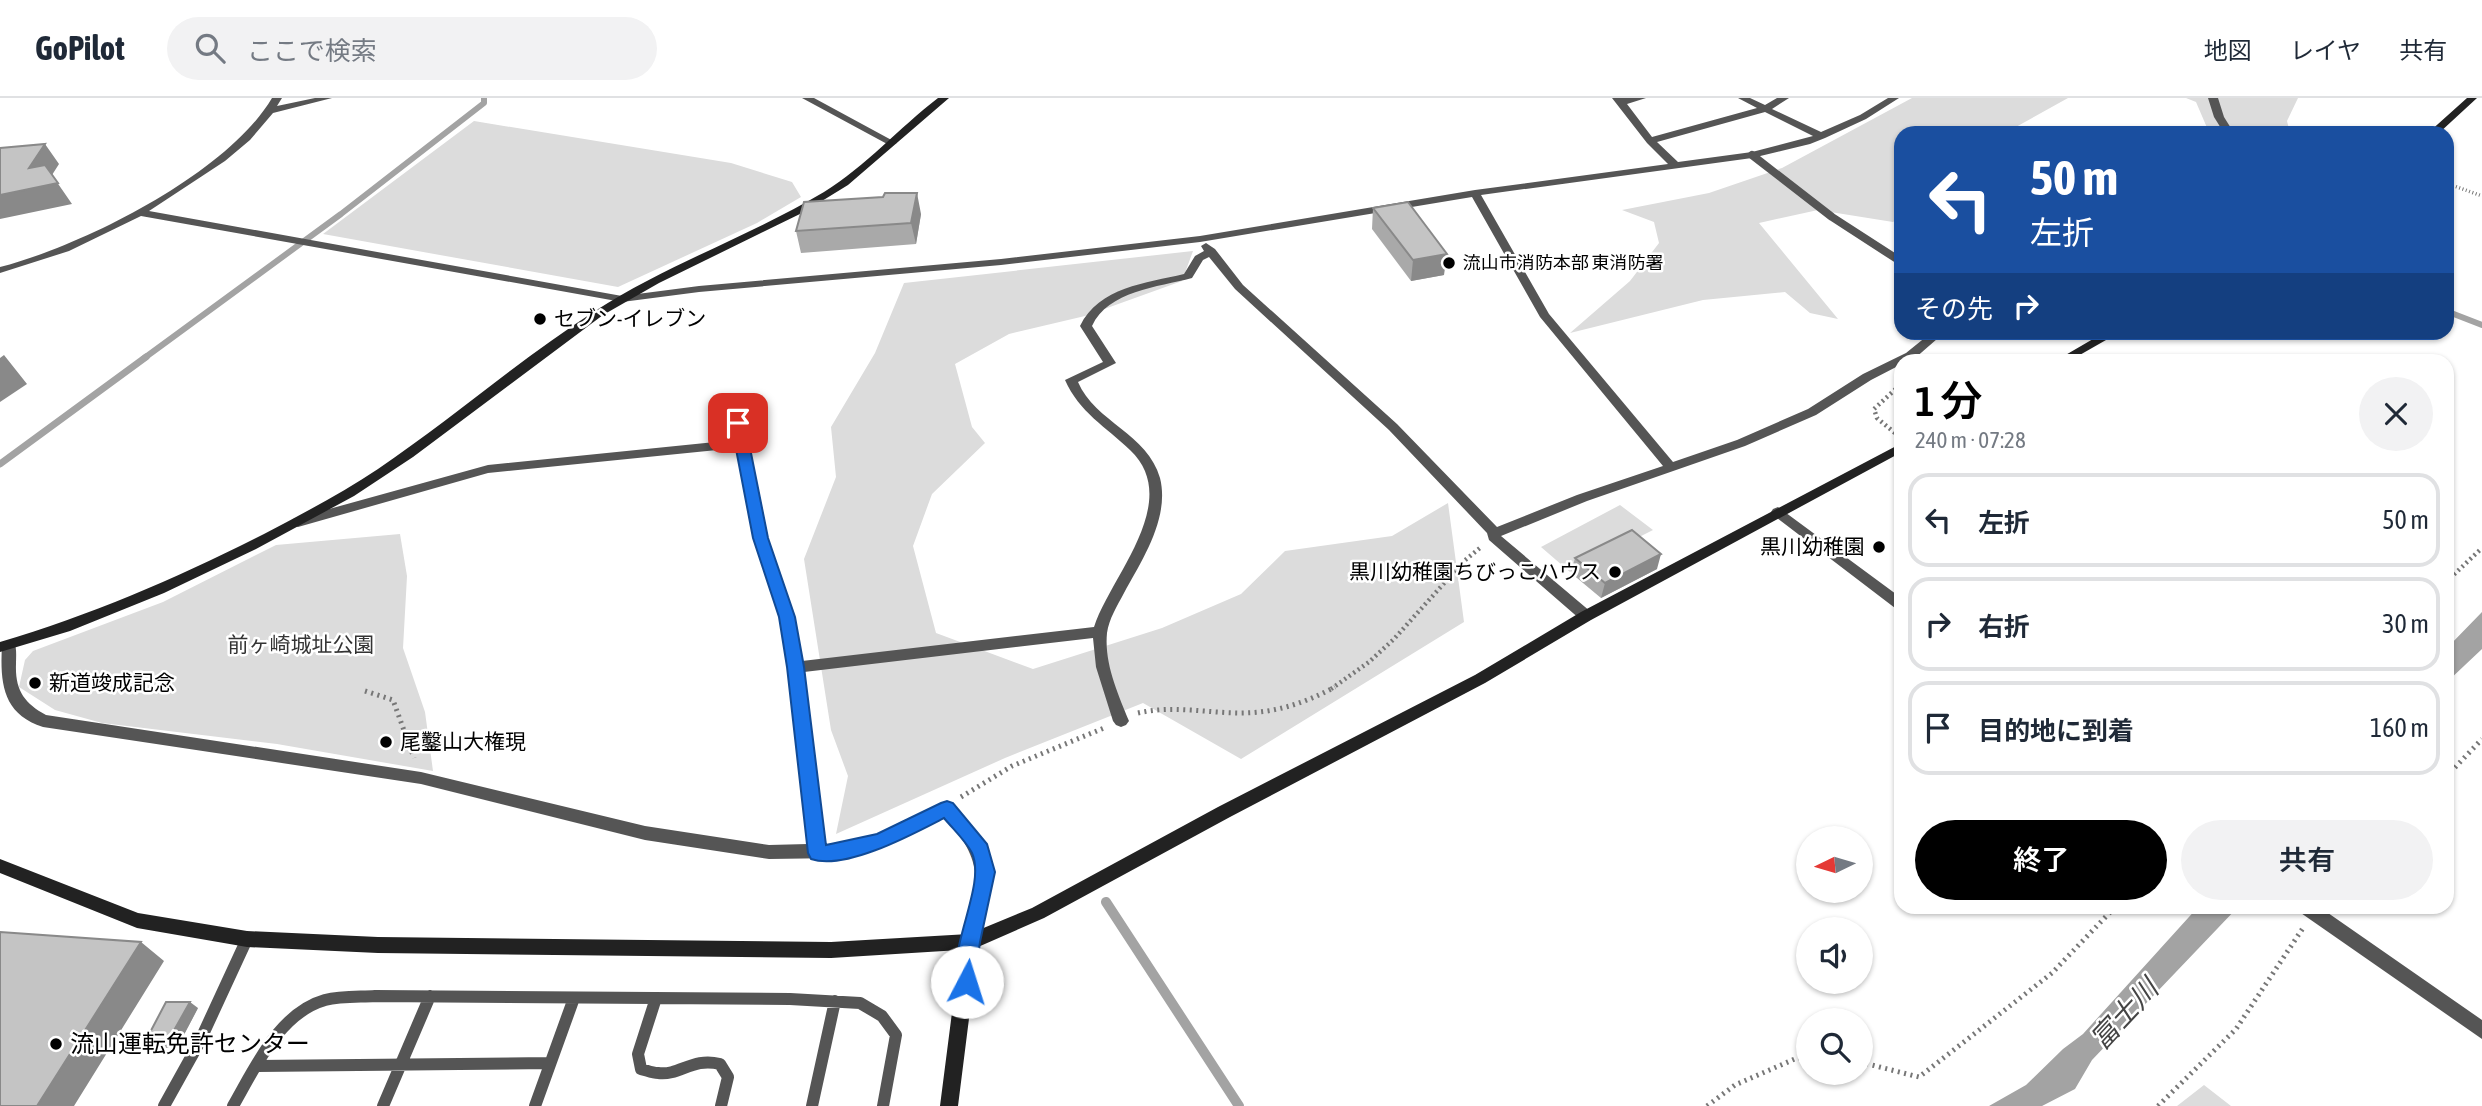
<!DOCTYPE html>
<html lang="ja">
<meta charset="utf-8">
<style>
:root{--surface:#fff;--page:#f2f2f3;--text:#1f2937;--muted:#747a83;--line:#e0e1e3;--accent:#000}
body{margin:0;font-family:"Asap Condensed","Noto Sans JP",sans-serif;background:var(--page);color:var(--text);height:100vh;display:flex;flex-direction:column;font-size:26px;white-space:nowrap}
*{box-sizing:border-box;margin:0}
p{font-size:23px;color:var(--muted)}
.icon{flex:none;width:38px;height:38px;fill:none;stroke:currentColor;stroke-width:2;stroke-linecap:round;stroke-linejoin:round}
.map{position:relative;flex:1;overflow:hidden}
.details{position:absolute;left:1894px;top:256px;width:560px;height:560px;display:flex;flex-direction:column;background:var(--surface);border-radius:21px;box-shadow:0 2px 5px #0004}
.details>*{flex:none}
.banner{position:absolute;left:1894px;top:28px;width:560px;height:214px;border-radius:21px;box-shadow:0 2px 5px #0004;background:#1a4fa0;color:#fff;overflow:hidden}
.needle{width:46px;rotate:265deg}
.fabs{position:absolute;left:1796px;top:728px;display:grid;gap:14px}
.fabs a{display:grid;place-items:center;width:77px;height:77px;border-radius:50%;background:var(--surface);box-shadow:0 2px 5px #0004;font-size:35px}
.pin{position:absolute;display:grid;place-items:center;width:60px;height:60px;color:#fff;margin:-30px;border-radius:14px;box-shadow:0 4px 10px #0006}
.me{position:absolute;width:77px;margin:-38px;rotate:5deg;stroke-linejoin:round;filter:drop-shadow(0 0 5px #0008)}
.turn{display:flex;align-items:center;gap:24px;height:147px;padding:0 21px;font-size:32px}
.turn .icon{width:91px;height:91px;stroke-width:2.5}
.turn b{display:block;font-size:49px;line-height:60px}
.then{display:flex;align-items:center;height:66px;padding:0 21px;background:#0003;gap:14px;font-size:26px}
.round{display:grid;place-items:center;flex:none;width:74px;height:74px;border-radius:37px;background:var(--page)}
.headline{display:flex;align-items:center;justify-content:space-between;height:119px;padding:0 21px}
h1{font-size:42px;font-weight:600;line-height:52px;color:var(--accent)}
.primary-button{display:flex;gap:14px;margin-top:auto;padding:14px 21px}
.primary-button a{flex:1;height:80px;border-radius:42px;background:var(--accent);color:#fff;font-size:28px;font-weight:600;line-height:80px;text-align:center}
.primary-button a+a{background:var(--page);color:var(--text)}
ul{padding:0;list-style:none}
li{display:flex;align-items:center;gap:21px;height:94px;margin:0 14px 10px;padding:0 7px;border:4px solid var(--line);border-radius:21px}
li div{flex:1}
li b{display:block;font-size:26px}
li em{font-style:normal}
header{display:flex;align-items:center;gap:42px;box-sizing:border-box;height:98px;padding:0 35px;background:var(--surface);border-bottom:2px solid var(--line)}
header strong{font-size:33px}
nav{display:flex;gap:38px;margin-inline-start:auto;font-size:24px}
.search{width:490px;height:63px;background:var(--page);display:flex;align-items:center;gap:18px;box-sizing:border-box;padding:0 24px;border-radius:38px;color:var(--muted);font-size:26px}
.map>svg:first-child{display:block}
.green{fill:#dcdcdc}
.water{fill:#a3a3a3}
.lines{fill:none;stroke-linecap:round;stroke-linejoin:round}
.stream-far2{stroke:#a3a3a3;stroke-width:6}
.stream-far1{stroke:#a3a3a3;stroke-width:7}
.stream{stroke:#a3a3a3;stroke-width:10}
.path-far2{stroke:#777;stroke-width:3.5;stroke-dasharray:1 2.5;stroke-linecap:butt}
.path-far1{stroke:#777;stroke-width:4.5;stroke-dasharray:2 3.5;stroke-linecap:butt}
.path{stroke:#777;stroke-width:5;stroke-dasharray:2 4.5;stroke-linecap:butt}
.lane-far1{stroke:#555;stroke-width:8}
.lane{stroke:#555;stroke-width:12}
.street{fill:#555;fill-rule:evenodd}
.secondary{fill:#222;fill-rule:evenodd}
.wall{fill:#a9a9a9}
.shaded-wall{fill:#898989}
.building{fill:#c4c4c4;stroke:#898989;stroke-width:2}
.route{fill:#1a73e8;stroke:#114b97;stroke-width:2}
.poi-dot{fill:#000;stroke:#fff;stroke-width:2.5}
.labels{text-anchor:middle;stroke-width:5;stroke-linejoin:round;paint-order:stroke}
.far-poi-label{font-size:18px;fill:#000;stroke:#fff;text-anchor:start}
.poi-label{font-size:21px;fill:#000;stroke:#fff;text-anchor:start}
.park-label{font-size:21px;fill:#333;stroke:#fff}
.near-poi-label{font-size:24px;fill:#000;stroke:#fff;text-anchor:start}
.near-water-label{font-size:28px;font-style:italic;fill:#444;stroke:#fff}
</style>
<header>
<strong>GoPilot</strong>
<div class="search"><svg class="icon" aria-label="search" viewBox="0 0 24 24"><circle cx="10" cy="10" r="6"/><path d="M15 15l6 6"/></svg>ここで検索</div>
<nav><a>地図</a><a>レイヤ</a><a>共有</a></nav>
</header>
<div class="map">
<svg width="2482" height="1008" viewBox="0 0 2482 1008">
<rect width="100%" height="100%" fill="#fff"/>
<path class="green" d="M1912,0H2068L2005,35H1900V119L1893,124L1818,112L1759,125L1838,221L1810,215L1785,194L1703,202L1570,235L1630,183L1659,145L1654,124L1622,112L1709,95L1782,70Z
M2186,0H2298L2287,23L2290,35H2203L2208,32L2196,4Z
M474,23L731,65L792,84L801,99L757,125L618,189L323,136Z
M1193,153L1182,183L1085,218L1009,236L955,266L972,329L985,345L932,396L913,448L936,535L1033,571L1162,530L1241,496L1285,453L1392,438L1448,405L1464,524L1241,661L1143,605L1005,660L836,736L848,678L831,632L804,461L836,379L831,329L875,255L904,185Z
M1620,407L1653,432L1570,474L1541,449Z
M400,436L407,478L403,550L425,614L433,673L277,646L102,625L55,612L19,589L25,562L33,553L163,504L276,447Z
M2204,987L2231,1008H2177Z"/>
<path class="water" d="M2482,514V551L2447,584V550Z
M2198,809H2238L2092,962L2075,991L2042,1008H1989L2026,987L2063,951L2083,936Z"/>
<g class="lines">
<path class="stream-far2" d="M2446,213L2482,227
M143,261L341,116L484,5V0"/>
<path class="stream-far1" d="M0,366L146,259"/>
<path class="stream" d="M1106,804L1239,1008"/>
<path class="path-far2" d="M2446,85L2482,98"/>
<path class="path-far1" d="M1895,335L1877,320L1874,311L1900,287
M2446,484L2482,450
M1331,591L1369,564L1394,541L1464,463L1480,450"/>
<path class="path" d="M365,593L393,602L414,660
M1138,615C1172,607 1207,615 1241,615C1275,615 1305,605 1335,589
M2446,679L2482,641
M961,699L1012,668L1104,630
M1860,964L1919,979L2052,875L2116,808
M1707,1008L1735,987L1797,960H1808
M2158,1008L2236,931L2303,830"/>
<path class="lane-far1" d="M1752,57L1832,119L1900,163"/>
<path class="lane" d="M656,900L638,956L641,971C646,972 652,975 658,975C680,978 692,959 720,966L728,979L721,1008
M257,968L550,965
M164,1008L199,945L247,841
M233,1008C255,970 279,915 325,902C341,898 359,899 375,898L790,901L860,905L882,918L896,937L883,1008
M383,1008L430,898
M535,1008L574,900
M812,1008L835,903"/>
<path class="street" d="M272,0H282L277,8L315,0H332L273,15L250,42L225,63L149,113L622,198L699,188L1001,161L1200,138L1475,92L1668,66L1647,45L1612,0H1646L1627,6L1652,39L1757,10L1738,0H1750L1765,7L1777,0H1789L1772,11L1821,34L1860,17L1888,0H1899L1866,21L1825,40L1810,46L1752,60L1481,97L1549,216L1673,364L1737,342L1808,311L1863,276L1906,255L1932,234H1945L1914,261L1900,262V267L1871,282L1816,317L1745,348L1587,403L1501,438L1591,514L1593,518L1586,523L1581,522L1489,442L1487,435L1389,332L1235,191L1209,159L1203,162L1192,180C1158,189 1108,193 1092,228L1116,265L1078,284C1095,324 1148,336 1160,380C1170,420 1142,462 1124,495C1117,508 1109,521 1107,535C1104,565 1118,596 1129,623L1126,627L1121,629L1116,627L1113,623L1096,569L1093,540L804,574L824,746C867,746 904,724 941,705L947,703L953,705C1002,762 996,775 979,844L976,849L970,852L964,849L961,844C977,785 988,769 945,719L886,748L839,760L769,761L645,742L421,686L43,629C2,616 0,584 2,547L4,543H14C17,551 16,558 16,566C15,592 24,605 46,617L421,674L645,728L769,747L808,746L789,569L780,519L754,440L737,350L488,375L298,429L293,427L291,424L293,421L488,367L735,342L728,305L734,301L740,305L768,440L794,519L802,563L1094,529C1110,479 1184,403 1130,352C1106,329 1079,314 1065,282L1103,264L1080,228C1099,189 1146,185 1184,176L1195,158L1204,153L1201,148L1206,145L1215,151L1243,187L1397,326L1497,429L1577,397L1663,368L1540,219L1472,99L1200,144L1001,167L699,194L622,204L141,118L69,153L0,175V169C83,148 228,75 272,0ZM1765,14L1813,38L1752,54L1678,64L1657,44Z
M802,0H814L897,45L889,47Z
M2208,0H2218L2224,19L2234,35H2224L2214,19Z
M1778,409L1900,499V511L1895,510L1773,417L1771,414L1773,411Z
M2296,808H2318L2482,922V941L2298,813Z"/>
<path class="secondary" d="M938,0H949L848,87L804,114L659,185L603,217L413,359L354,398L256,451L164,495L70,533L0,554V544C92,517 179,479 264,436C302,416 342,395 378,371C452,321 520,261 595,213C668,166 750,138 824,94C866,68 899,30 938,0Z
M2467,0H2477L2439,35H2428Z
M2105,234H2120L2071,262H2057Z
M1900,346V355L1591,522L1485,585L1230,719L1044,820L978,849L958,1008H940L960,852L831,860L378,855L247,849L137,830L0,775V761L138,815L247,833L378,839L831,844L969,836L1032,810L1218,709L1475,577L1581,514Z"/>
</g>
<path class="wall" d="M1373,110L1444,177L1411,183L1372,131Z
M921,116L916,146L801,155L796,133Z
M1575,460L1657,471L1601,500L1571,475Z
M198,910L177,950H153L145,944Z"/>
<path class="shaded-wall" d="M45,46L59,66L52,77L72,106L0,121V97L29,70Z
M917,95L921,116L916,146L911,125Z
M1447,156L1444,177L1411,183L1413,162Z
M4,257L27,286L0,304V260Z
M1661,456L1657,471L1601,500L1605,485Z
M141,844L164,863L74,1008H37Z
M190,904L198,910L177,950L168,943Z"/>
<path class="building" d="M45,46L29,70L45,67L58,85L0,97V50Z
M885,95H917L911,125L796,133L804,104L883,99Z
M1408,104L1447,156L1413,162L1373,110Z
M1632,432L1661,456L1605,485L1575,460Z
M0,834L141,844L37,1008H0Z
M166,904H190L168,943L145,944Z"/>
<path class="route" d="M738,320L745,325L768,440L795,519L804,569L826,747L877,736L941,705L947,703L953,705L987,746L995,774L980,844L974,890L967,893L959,890C944,856 987,788 972,755C966,743 953,731 944,720C913,736 845,773 811,761L808,755L787,569L779,519L753,440L731,325Z"/>
<g class="poi-dot">
<circle cx="1449" cy="165" r="7"/>
<circle cx="540" cy="221" r="7"/>
<circle cx="1879" cy="449" r="7"/>
<circle cx="1615" cy="474" r="7"/>
<circle cx="35" cy="585" r="7"/>
<circle cx="386" cy="644" r="7"/>
<circle cx="56" cy="946" r="7"/>
</g>
<g class="labels">
<g class="far-poi-label">
<text x="1463" y="171">流山市消防本部 東消防署</text>
</g>
<g class="poi-label">
<text x="554" y="228">セブン-イレブン</text>
<text x="1865" y="456" text-anchor="end">黒川幼稚園</text>
<text x="1601" y="481" text-anchor="end">黒川幼稚園ちびっこハウス</text>
<text x="49" y="592">新道竣成記念</text>
<text x="400" y="651">尾鑿山大権現</text>
</g>
<g class="park-label">
<text x="301" y="554">前ヶ崎城址公園</text>
</g>
<g class="near-poi-label">
<text x="70" y="954">流山運転免許センター</text>
</g>
<g class="near-water-label">
<text transform="translate(2124 916) rotate(-47)" y="10">富士川</text>
</g>
</g>
</svg>
<div class="fabs">
<a><svg class="needle" viewBox="-14 -14 28 28"><path d="M0-13l5 13h-10z" fill="#e53935"/><path d="M0 13l5-13h-10z" fill="#747a83"/></svg></a>
<a><svg class="icon" aria-label="sound" viewBox="0 0 24 24"><path d="M4 9h4l5-4v14l-5-4H4zM17 9q2 3 0 6"/></svg></a>
<a><svg class="icon" aria-label="search" viewBox="0 0 24 24"><circle cx="10" cy="10" r="6"/><path d="M15 15l6 6"/></svg></a>
</div>
<div class="pin" style="left:738px;top:325px;background:#d93025"><svg class="icon" aria-label="arrive" viewBox="0 0 24 24"><path d="M6 21V4h12l-3 4 3 4H6"/></svg></div>
<svg class="me" style="left:967px;top:884px" viewBox="-20 -20 40 40"><circle r="19" fill="#fff"/><path d="M0-13L10 11 0 6-10 11z" fill="#1a73e8"/></svg>
<div class="banner">
<div class="turn"><svg class="icon" aria-label="left" viewBox="0 0 24 24"><path d="M17 20v-9H6M10 6l-5 5 5 5"/></svg><div><b>50 m</b>左折</div></div>
<div class="then">その先<svg class="icon" aria-label="right" viewBox="0 0 24 24"><path d="M7 20v-9h11M14 6l5 5-5 5"/></svg></div>
</div>
<section class="details">
<div class="headline"><div><h1>1 分</h1><p>240 m · 07:28</p></div><a class="round"><svg class="icon" aria-label="close" viewBox="0 0 24 24"><path d="M6 6l12 12M18 6L6 18"/></svg></a></div>
<ul>
<li><svg class="icon" aria-label="left" viewBox="0 0 24 24"><path d="M17 20v-9H6M10 6l-5 5 5 5"/></svg><div><b>左折</b></div><em>50 m</em></li>
<li><svg class="icon" aria-label="right" viewBox="0 0 24 24"><path d="M7 20v-9h11M14 6l5 5-5 5"/></svg><div><b>右折</b></div><em>30 m</em></li>
<li><svg class="icon" aria-label="arrive" viewBox="0 0 24 24"><path d="M6 21V4h12l-3 4 3 4H6"/></svg><div><b>目的地に到着</b></div><em>160 m</em></li>
</ul>
<div class="primary-button"><a>終了</a><a>共有</a></div>
</section>
</div>
